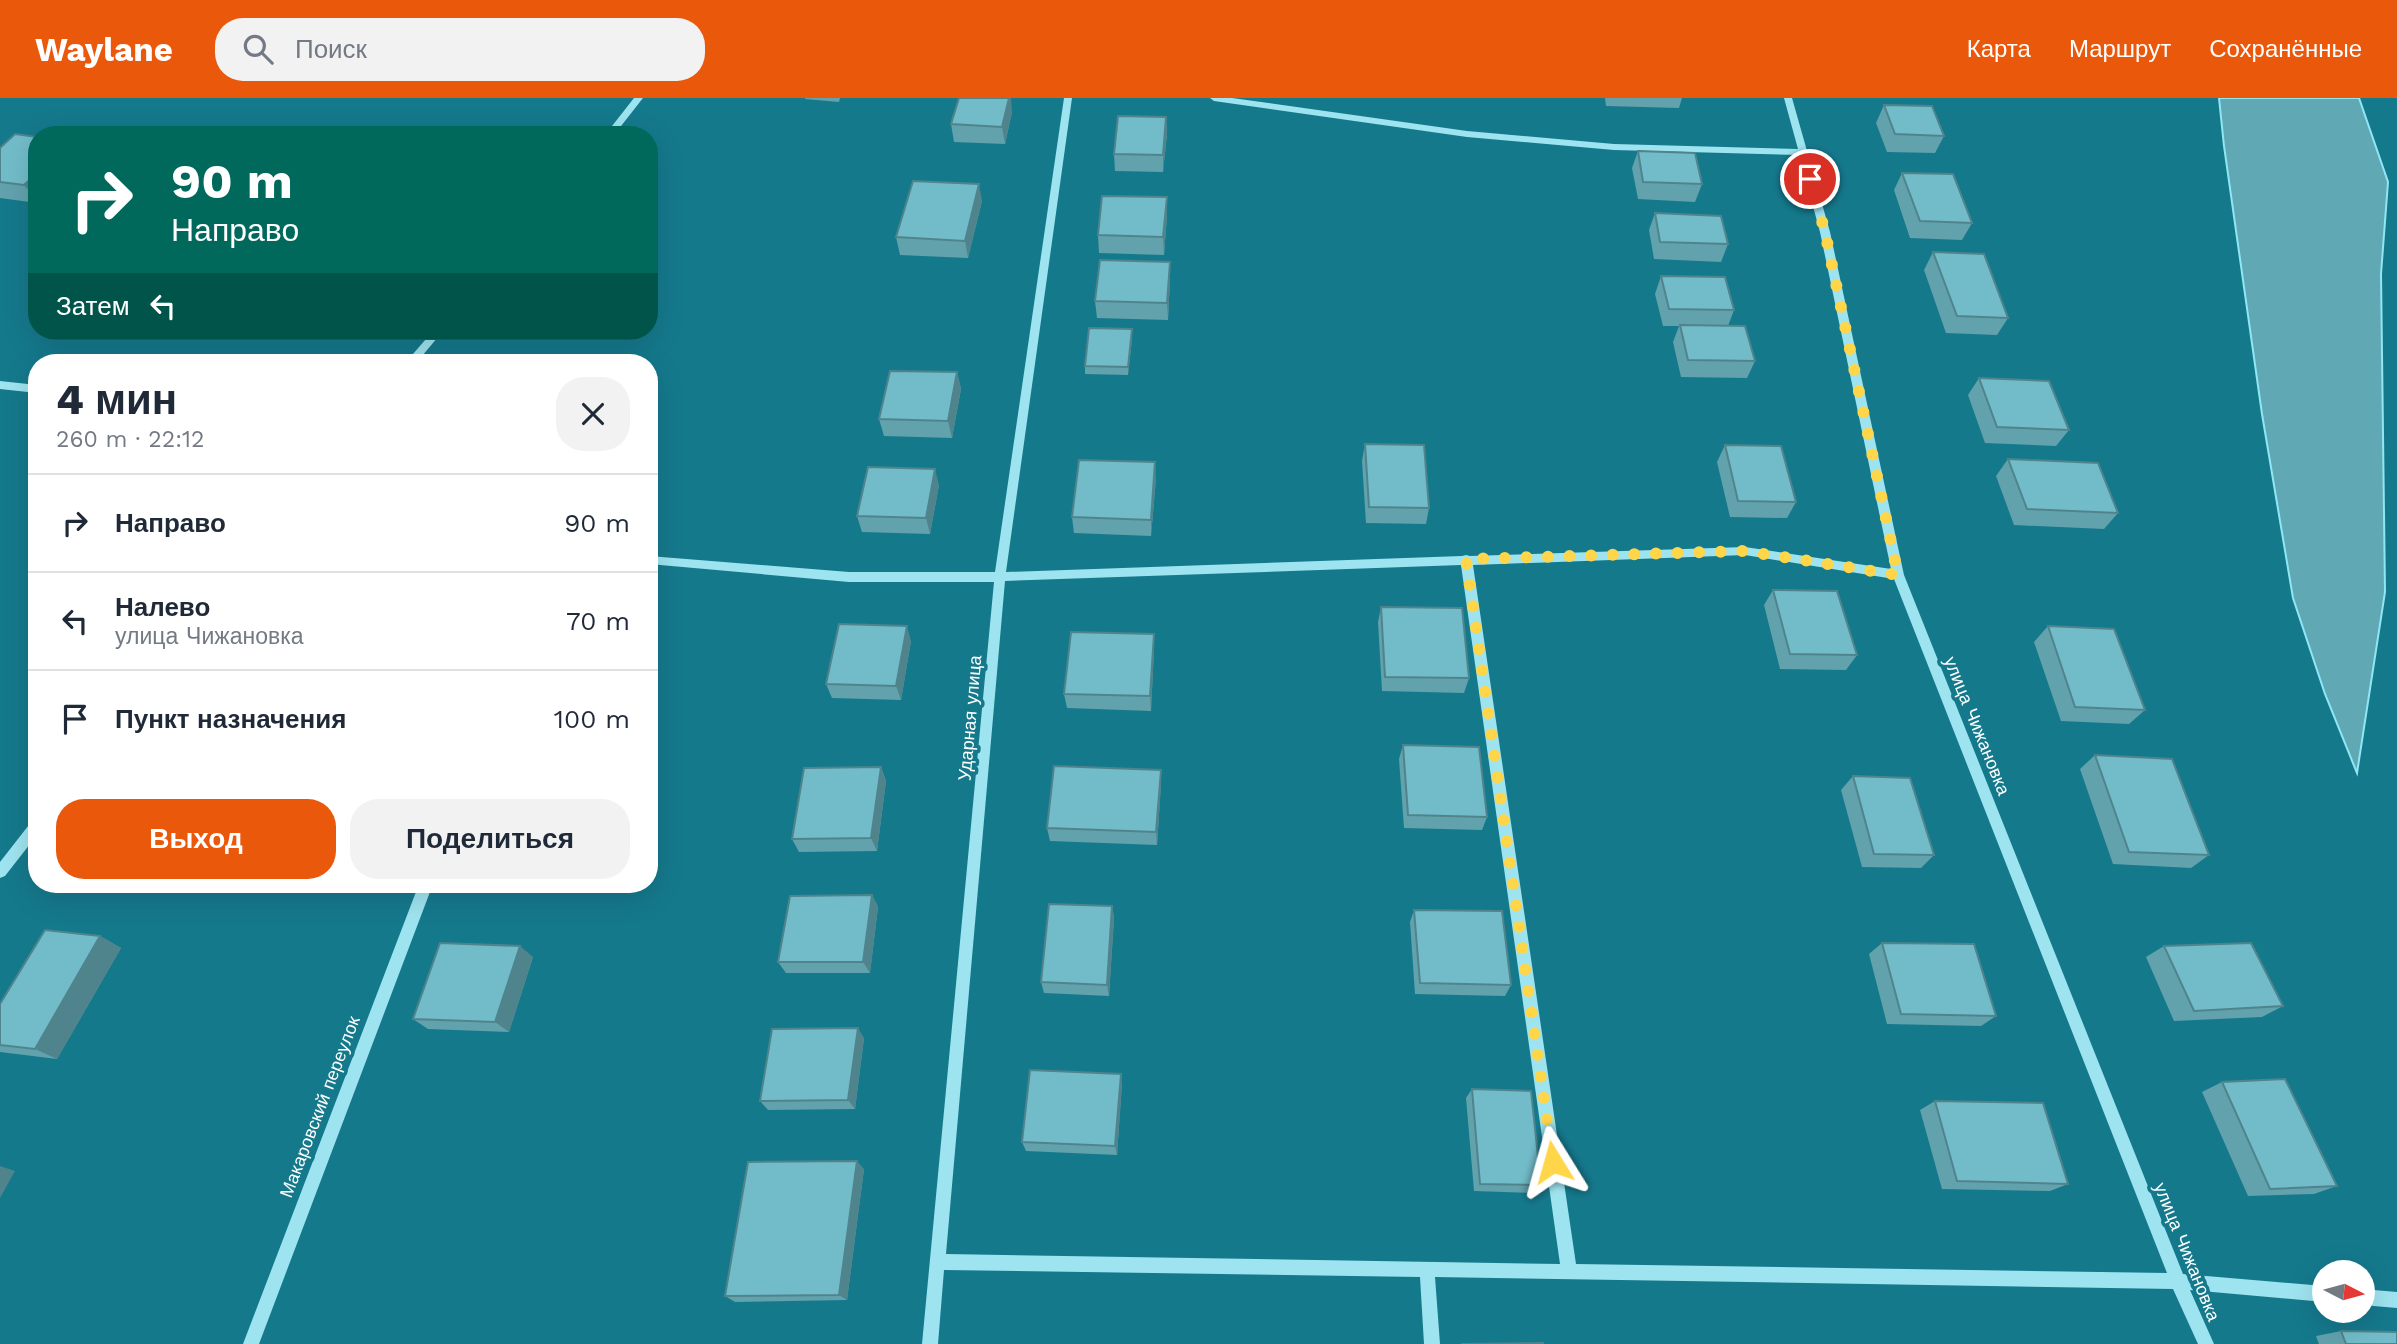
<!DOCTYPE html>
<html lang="ru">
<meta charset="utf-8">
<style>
:root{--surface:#fff;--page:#f2f2f3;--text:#1f2937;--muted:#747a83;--line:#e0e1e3;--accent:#ea580c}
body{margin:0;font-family:"Work Sans",sans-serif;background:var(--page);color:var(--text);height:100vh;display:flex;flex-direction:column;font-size:26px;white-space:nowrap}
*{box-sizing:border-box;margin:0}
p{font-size:23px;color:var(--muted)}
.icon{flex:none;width:38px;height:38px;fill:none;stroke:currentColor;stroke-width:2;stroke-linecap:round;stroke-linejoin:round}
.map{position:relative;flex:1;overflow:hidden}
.panel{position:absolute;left:28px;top:256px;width:630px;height:539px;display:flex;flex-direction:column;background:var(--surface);border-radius:28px;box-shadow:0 7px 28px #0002}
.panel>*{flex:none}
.top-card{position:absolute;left:28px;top:28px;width:630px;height:214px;border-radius:28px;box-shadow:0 7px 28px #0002;background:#00695c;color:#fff;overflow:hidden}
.needle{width:46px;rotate:96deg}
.buttons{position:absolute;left:2312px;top:1162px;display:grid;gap:14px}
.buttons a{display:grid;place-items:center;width:63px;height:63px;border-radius:50%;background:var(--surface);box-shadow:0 7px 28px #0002;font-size:35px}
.pin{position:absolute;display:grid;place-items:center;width:60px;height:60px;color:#fff;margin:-30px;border:4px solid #fff;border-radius:50%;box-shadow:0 2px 7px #0007}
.me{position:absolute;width:77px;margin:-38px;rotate:352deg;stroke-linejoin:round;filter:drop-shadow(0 0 5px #0008)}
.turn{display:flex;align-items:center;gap:24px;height:147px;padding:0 28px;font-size:32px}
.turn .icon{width:91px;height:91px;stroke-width:2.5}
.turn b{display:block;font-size:49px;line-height:60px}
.then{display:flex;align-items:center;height:66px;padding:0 28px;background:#0003;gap:14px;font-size:26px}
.round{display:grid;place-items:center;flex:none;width:74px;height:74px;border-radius:28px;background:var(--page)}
.summary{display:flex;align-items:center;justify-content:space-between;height:119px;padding:0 28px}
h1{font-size:42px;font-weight:800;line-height:52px}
.cta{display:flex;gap:14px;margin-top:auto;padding:14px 28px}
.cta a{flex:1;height:80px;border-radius:28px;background:var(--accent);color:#fff;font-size:28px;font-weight:800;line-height:80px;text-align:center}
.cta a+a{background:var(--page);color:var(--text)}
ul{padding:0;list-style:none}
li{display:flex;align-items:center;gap:21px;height:98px;padding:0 28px;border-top:2px solid var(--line)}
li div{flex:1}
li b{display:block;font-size:26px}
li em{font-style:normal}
header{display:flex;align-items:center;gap:42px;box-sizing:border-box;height:98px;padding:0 35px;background:var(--accent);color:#fff}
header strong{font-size:33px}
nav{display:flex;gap:38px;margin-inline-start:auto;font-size:24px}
.search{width:490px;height:63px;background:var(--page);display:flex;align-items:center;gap:18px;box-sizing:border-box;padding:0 24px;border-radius:28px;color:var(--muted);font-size:26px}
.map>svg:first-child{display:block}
.water{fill:#61a8b5;stroke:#90e6f3;stroke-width:2}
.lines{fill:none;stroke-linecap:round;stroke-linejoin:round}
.minor{fill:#9ee4f0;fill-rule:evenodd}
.wall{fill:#62a2ad}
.shaded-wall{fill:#50848d}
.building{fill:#72bcc9;stroke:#50848d;stroke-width:2}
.route{stroke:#ffd54a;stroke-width:12;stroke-dasharray:0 21.6}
.labels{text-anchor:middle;stroke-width:7;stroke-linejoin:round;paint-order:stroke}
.street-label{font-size:18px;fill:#fff;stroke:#15798c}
</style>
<header>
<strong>Waylane</strong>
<div class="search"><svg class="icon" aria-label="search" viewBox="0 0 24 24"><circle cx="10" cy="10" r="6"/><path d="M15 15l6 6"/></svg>Поиск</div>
<nav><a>Карта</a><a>Маршрут</a><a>Сохранённые</a></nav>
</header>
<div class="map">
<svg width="2397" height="1246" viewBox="0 0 2397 1246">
<rect width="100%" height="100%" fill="#15798c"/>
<path class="water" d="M2219,0H2359L2388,84L2381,176L2385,494L2357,675L2325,596L2293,500L2262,316L2224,48Z"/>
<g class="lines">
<path class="minor" d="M634,0H643L614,37H605Z
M1064,0H1072L1006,474L1462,458L1466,457L1470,458L1745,449L1891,471L1820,134L1799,57L1614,52L1467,39L1214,3L1210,0H1232L1467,33L1614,46L1798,51L1784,0H1792L1830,134L1904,477L2183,1176L2324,1188V1204L2190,1192L2214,1246H2198L2173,1191L1435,1179L1440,1246H1424L1420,1179L944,1172L938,1246H922L994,484H849L649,466V458L849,474H995ZM1745,457L1894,481L2167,1175L1576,1166L1473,467ZM1461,467L1560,1166L946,1156L1005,483Z
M433,233H443L417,264H406Z
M0,283L37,287V295L0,291Z
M37,721V737L5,778L0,780V764L32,723Z
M419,786H433L259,1246H243Z
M2362,1191L2397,1194V1210L2362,1207Z"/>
</g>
<path class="wall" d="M805,0H840L839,4L805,1Z
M1605,0H1682L1679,10L1606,8Z
M1884,7L1944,38L1935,55L1887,54L1876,25Z
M1012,14L1005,46L954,44L951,26Z
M1166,19L1167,36L1163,74L1115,73L1114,56Z
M37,39V105L0,100V50Z
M1638,53L1702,86L1695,104L1638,101L1632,70Z
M1902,75L1972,125L1962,142L1910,140L1894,92Z
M1167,99V117L1164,157L1099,155L1098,137Z
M982,103L968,160L900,157L896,139Z
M1655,115L1728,146L1721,164L1654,161L1649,132Z
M1933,154L2008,220L1997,237L1946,235L1924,172Z
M1170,164V181L1168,222L1097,220L1095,203Z
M1661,178L1734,212L1728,228L1755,263L1747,280L1681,279L1673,244L1679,228H1663L1655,196Z
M1132,240L1128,277L1085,276V268Z
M957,274L961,291L952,340L884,338L879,321Z
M1979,280L2069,332L2056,348L1985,345L1968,297Z
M1365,346L1429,410L1426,426L1366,425L1362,363Z
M1725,347L1796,404L1787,420L1730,419L1717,364Z
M2008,361L2118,415L2104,431L2014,427L1996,378Z
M1156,380L1151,438L1074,435L1072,419Z
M939,387L930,436L862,434L857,418Z
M1773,492L1857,557L1846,572L1780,571L1764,507Z
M1381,509L1469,580L1464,595L1382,593L1378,524Z
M2048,528L2145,612L2129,626L2061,623L2034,544Z
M911,543L901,602L832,600L826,586Z
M1154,551L1151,613L1067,610L1064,596Z
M1403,647L1487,719L1482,732L1404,730L1399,661Z
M2095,657L2209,757L2191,770L2113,766L2080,671Z
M881,669L886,683L877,753L799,754L792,741Z
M1853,678L1934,757L1921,770L1862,769L1841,692Z
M1161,686L1157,747L1050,743L1047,730Z
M872,797L878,809L870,875H786L778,864Z
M1112,808L1114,820L1109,898L1044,895L1041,884Z
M1414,812L1511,887L1505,898L1415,896L1410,824Z
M100,838L121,850L57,961L0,954V906Z
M1882,845L1996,918L1981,928L1887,926L1869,856Z
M2164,848L2283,908L2262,919L2174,923L2146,859Z
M533,859L509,934L428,931L413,921Z
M864,940L855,1011L768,1012L760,1003Z
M2222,984L2337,1088L2314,1096L2248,1098L2202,994Z
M1122,985L1117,1057L1026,1053L1022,1044Z
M1472,991L1541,1087L1534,1095L1474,1093L1466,1000Z
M1935,1003L2068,1086L2050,1093L1942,1091L1920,1012Z
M864,1071L847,1202L735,1204L725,1198Z
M2341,1233L2397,1246H2319L2316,1238Z"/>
<path class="shaded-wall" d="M1009,0H1011L1012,14L1005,46L1002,29Z
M1166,19L1167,36L1163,74V57Z
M37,75V102L24,87Z
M979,86L982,103L968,160L965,143Z
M1167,99V117L1164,157L1163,139Z
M1170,164V181L1168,222L1167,205Z
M1132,231V240L1128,277V269Z
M957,274L961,291L952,340L948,323Z
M1155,364L1156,380L1151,438V422Z
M935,371L939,387L930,436L926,420Z
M907,528L911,543L901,602L896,588Z
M1154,536V551L1151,613L1150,598Z
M881,669L886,683L877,753L871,740Z
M1161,672V686L1157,747L1156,734Z
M872,797L878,809L870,875L863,864Z
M1112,808L1114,820L1109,898L1107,887Z
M100,838L121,850L57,961L35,951Z
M520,848L533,859L509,934L495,924Z
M858,930L864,940L855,1011L848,1002Z
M1121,976L1122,985L1117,1057L1115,1048Z
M857,1063L864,1071L847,1202L839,1197Z
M0,1068L15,1073L0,1100Z"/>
<path class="building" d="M959,0H1009L1002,29L951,26Z
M1884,7L1932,8L1944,38L1895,36Z
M1118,18L1166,19L1163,57L1114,56Z
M15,36L37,39V75L24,87L0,84V50Z
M1638,53L1695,55L1702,86L1643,84Z
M1902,75L1953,76L1972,125L1920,123Z
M913,83L979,86L965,143L896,139Z
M1102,98L1167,99L1163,139L1098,137Z
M1655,115L1721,118L1728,146L1660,144Z
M1933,154L1984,156L2008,220L1957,218Z
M1100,162L1170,164L1167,205L1095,203Z
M1661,178L1725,179L1734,212L1669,211Z
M1680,227L1745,228L1755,263L1688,262Z
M1089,230L1132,231L1128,269L1085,268Z
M890,273L957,274L948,323L879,321Z
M1979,280L2049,283L2069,332L1997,329Z
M1365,346L1424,347L1429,410L1369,409Z
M1725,347L1781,348L1796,404L1738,403Z
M2008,361L2098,365L2118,415L2027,411Z
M1079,362L1155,364L1151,422L1072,419Z
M868,369L935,371L926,420L857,418Z
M1773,492L1837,493L1857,557L1790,556Z
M1381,509L1462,510L1469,580L1385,579Z
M839,526L907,528L896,588L826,586Z
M2048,528L2114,531L2145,612L2075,609Z
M1071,534L1154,536L1150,598L1064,596Z
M1403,647L1479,649L1487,719L1408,717Z
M2095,657L2172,661L2209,757L2129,754Z
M1054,668L1161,672L1156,734L1047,730Z
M881,669L871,740L792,741L804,670Z
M1853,678L1910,680L1934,757L1874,756Z
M872,797L863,864H778L790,798Z
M1049,806L1112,808L1107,887L1041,884Z
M1414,812L1502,813L1511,887L1420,885Z
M45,832L100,838L35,951L0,947V906Z
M440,845L520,848L495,924L413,921Z
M1882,845L1974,846L1996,918L1901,916Z
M2251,845L2283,908L2194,913L2164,848Z
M858,930L848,1002L760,1003L772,931Z
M1030,972L1121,976L1115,1048L1022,1044Z
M2285,981L2337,1088L2270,1091L2222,984Z
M1472,991L1531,993L1541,1087L1480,1086Z
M1935,1003L2043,1005L2068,1086L1957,1083Z
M857,1063L839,1197L725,1198L748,1064Z
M2341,1233L2397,1234V1246H2346Z
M1543,1245V1246H1461Z"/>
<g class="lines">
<path class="route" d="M1553,1064L1466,461L1745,453L1898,477L1825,134L1810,81"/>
</g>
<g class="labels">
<g class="street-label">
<text transform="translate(970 620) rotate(-85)" y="6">Ударная улица</text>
<text transform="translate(1977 628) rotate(68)" y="6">улица Чижановка</text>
<text transform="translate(320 1009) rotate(-69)" y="6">Макаровский переулок</text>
<text transform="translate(2187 1154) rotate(68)" y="6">улица Чижановка</text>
</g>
</g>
</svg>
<div class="buttons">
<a><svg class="needle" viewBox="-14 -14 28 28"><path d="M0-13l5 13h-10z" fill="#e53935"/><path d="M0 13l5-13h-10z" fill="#747a83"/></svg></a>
</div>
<div class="pin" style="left:1810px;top:81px;background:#d93025"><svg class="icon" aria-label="arrive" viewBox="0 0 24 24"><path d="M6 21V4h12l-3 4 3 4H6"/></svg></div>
<svg class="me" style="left:1553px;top:1064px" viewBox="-20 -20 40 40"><path d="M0-17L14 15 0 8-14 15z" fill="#ffd54a" stroke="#fff" stroke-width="4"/></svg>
<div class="top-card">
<div class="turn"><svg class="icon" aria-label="right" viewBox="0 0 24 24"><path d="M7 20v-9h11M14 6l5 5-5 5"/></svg><div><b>90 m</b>Направо</div></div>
<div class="then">Затем<svg class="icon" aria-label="left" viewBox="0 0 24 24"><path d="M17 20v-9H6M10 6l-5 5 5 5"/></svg></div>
</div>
<section class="panel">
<div class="summary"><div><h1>4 мин</h1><p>260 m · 22:12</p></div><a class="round"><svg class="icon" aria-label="close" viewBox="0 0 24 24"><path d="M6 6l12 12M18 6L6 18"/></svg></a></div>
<ul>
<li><svg class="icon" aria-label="right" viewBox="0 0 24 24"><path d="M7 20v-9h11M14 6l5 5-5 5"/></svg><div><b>Направо</b></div><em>90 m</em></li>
<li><svg class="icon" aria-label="left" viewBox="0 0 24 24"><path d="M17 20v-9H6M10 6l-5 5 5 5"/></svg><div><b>Налево</b><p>улица Чижановка</p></div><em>70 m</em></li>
<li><svg class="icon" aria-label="arrive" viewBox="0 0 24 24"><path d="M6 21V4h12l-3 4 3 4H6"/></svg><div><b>Пункт назначения</b></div><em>100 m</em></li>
</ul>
<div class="cta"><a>Выход</a><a>Поделиться</a></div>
</section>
</div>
